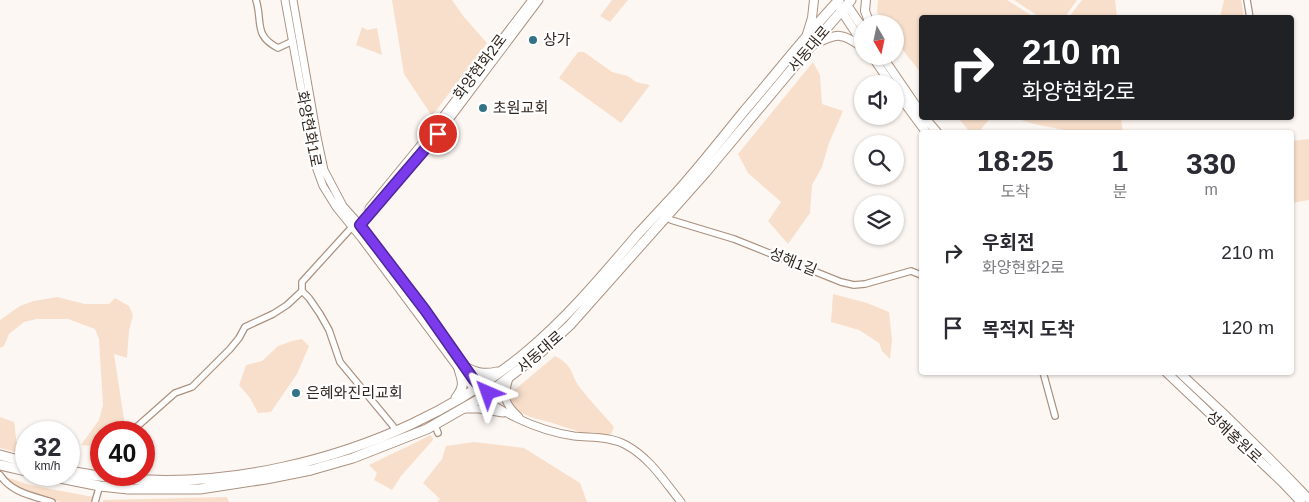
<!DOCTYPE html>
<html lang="ko">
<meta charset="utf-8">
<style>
:root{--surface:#fff;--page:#f7f7f7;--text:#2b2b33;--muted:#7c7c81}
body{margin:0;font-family:Arial,"Noto Sans KR",sans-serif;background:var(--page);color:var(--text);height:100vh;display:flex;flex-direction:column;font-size:19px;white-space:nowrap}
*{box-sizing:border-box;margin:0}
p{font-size:16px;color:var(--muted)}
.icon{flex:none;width:28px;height:28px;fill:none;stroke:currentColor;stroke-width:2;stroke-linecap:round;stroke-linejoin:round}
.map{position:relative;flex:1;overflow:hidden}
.sheet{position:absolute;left:919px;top:130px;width:375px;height:245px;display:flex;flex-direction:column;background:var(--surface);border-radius:5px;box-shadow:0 1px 4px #0004}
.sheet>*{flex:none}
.top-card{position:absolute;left:919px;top:15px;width:375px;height:105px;border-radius:5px;box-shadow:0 1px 4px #0004;background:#202124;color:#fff;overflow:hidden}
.needle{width:32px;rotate:171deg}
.buttons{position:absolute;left:854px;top:15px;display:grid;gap:10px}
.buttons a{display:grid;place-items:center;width:50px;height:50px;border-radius:50%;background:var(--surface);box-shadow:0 1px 4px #0004;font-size:25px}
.speed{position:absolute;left:15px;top:421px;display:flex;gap:10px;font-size:25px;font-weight:700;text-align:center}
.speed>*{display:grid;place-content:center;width:65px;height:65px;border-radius:50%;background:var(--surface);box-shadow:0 1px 4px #0004;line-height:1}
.speed small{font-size:12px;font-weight:400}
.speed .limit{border:8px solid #d22;background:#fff;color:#111}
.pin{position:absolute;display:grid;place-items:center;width:42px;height:42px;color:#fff;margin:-21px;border:2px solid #fff;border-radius:50%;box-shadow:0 1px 5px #0007}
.me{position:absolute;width:55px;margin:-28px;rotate:317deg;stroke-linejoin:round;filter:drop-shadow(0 0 4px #0008)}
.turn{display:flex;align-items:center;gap:18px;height:105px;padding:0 20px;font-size:22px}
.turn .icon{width:65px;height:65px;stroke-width:2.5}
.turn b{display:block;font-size:35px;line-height:42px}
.eta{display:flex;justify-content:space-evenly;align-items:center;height:85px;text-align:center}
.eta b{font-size:30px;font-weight:600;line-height:35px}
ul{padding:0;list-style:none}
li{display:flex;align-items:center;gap:15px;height:75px;padding:0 20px}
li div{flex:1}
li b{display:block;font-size:19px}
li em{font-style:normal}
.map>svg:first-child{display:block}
.green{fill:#f8dfcb}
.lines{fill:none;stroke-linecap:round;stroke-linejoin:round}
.minor-casing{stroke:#ab9280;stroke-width:8}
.tertiary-casing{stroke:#ab9280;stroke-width:9}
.secondary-casing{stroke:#ab9280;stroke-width:10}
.primary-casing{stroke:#ab9280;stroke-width:11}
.minor{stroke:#fff;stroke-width:5.5}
.tertiary{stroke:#fff;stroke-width:7}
.secondary{stroke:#fff;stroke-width:8}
.primary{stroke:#fff;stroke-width:9}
.route-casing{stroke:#51269a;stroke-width:12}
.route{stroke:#7c3aed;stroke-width:9}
.poi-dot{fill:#337387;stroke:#fff;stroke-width:2}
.labels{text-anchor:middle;stroke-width:4.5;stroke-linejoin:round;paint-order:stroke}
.poi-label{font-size:15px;fill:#31271f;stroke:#fff;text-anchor:start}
.street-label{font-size:15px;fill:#31271f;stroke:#fff}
</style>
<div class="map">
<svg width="1309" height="502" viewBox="0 0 1309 502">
<rect width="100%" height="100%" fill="#fdf7f3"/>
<path class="green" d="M392,0H452L464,17L487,43L432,116L404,74Z
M612,0H628L610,22L600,16Z
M878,0H1007L1034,17L921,18V73L895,40V24H884L877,12Z
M1014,0H1077L1065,17L1038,16Z
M1082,0H1115L1117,17H1069Z
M1224,0H1241L1244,17H1220Z
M362,27L367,30L377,28L382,55L356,45Z
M578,52H584L612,72L628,76L636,82L650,85L621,123L559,78Z
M813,62L820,75L822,104L843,111L829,143L822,167L812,185L810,213L788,244L768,221L781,202L748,173L738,154Z
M958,118H990L979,132H970Z
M1015,118H1121L1123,132H1074L1034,124Z
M1309,139V200L1291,203V141Z
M833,294L867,303L889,312L892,340L890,359L882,351L879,343L859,330L831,322Z
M57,297L85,304H109L115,298L129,306L133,315L129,331L127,358L114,354L126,432H101V447L81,445L99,420L103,405L99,339L95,329L68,319H37L24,322L9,334L4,346L0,348V320L20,306L34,301Z
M302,339L309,346L297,374L271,412L258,413L250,398L239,385L246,365L262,361L278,346L292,341Z
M555,356C576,367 569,375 582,390C592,403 603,414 614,427L611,434C590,438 569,428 549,422C538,419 522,417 514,406C510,401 510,398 512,392Z
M0,417L14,422L17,445L26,450V455L0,448Z
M431,435L433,440L401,476L392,490L374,480L377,473L369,465Z
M474,442L524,448L580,483L587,502H437L440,499L423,483L442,459L446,446Z
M6,477L30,485L93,497L91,502H61L31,494L18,488L5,479Z
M227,497L229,502H103V500Z"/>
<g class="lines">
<defs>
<path id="minor" d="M256,0C263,22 253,35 278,48L293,41
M1247,0L1250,18
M667,217L671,220L734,239L841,282L854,285L865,284L911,271L921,275
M352,227L302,282V291L309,298L320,314L329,330L340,362L393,426L396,431
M1043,372L1055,416
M435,425L438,433
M131,432L175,393L192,387L230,349L239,338L245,327L273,314L287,305L302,291
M0,475C12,493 33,496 52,502
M95,502L100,485"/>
<path id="tertiary" d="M285,0L315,164L323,186L336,207L362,239L470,384C492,411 539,431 574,436C591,438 609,436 626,445C650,458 664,481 681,502
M293,0L317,137L324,170L343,206L360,225L425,310L475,380L479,386L491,396
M369,208L428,136L532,0
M357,228L433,141L539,0
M509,378C503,398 504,403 519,417
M464,409H479L503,413"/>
<path id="secondary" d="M866,0L865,11L870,24
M847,5L862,27
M838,6L862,42
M807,34L812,18L814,0
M812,45C836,35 839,30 862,47
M872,56L891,84
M882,56L921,113
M895,90L926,132
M925,118L937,132
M1166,372L1282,482L1301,502
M1179,372C1224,413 1267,455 1309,499"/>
<path id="primary" d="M465,367C476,373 484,375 497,372
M456,398C465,386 463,382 459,369
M0,455L26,462
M0,465L26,471
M69,471C140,485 213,483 284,467C371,448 456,410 525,353C568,317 602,276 638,234C651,220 664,206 677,192C701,165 723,137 745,110C776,74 806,35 839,0
M45,475L100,486L128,489H200L266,479L311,470L353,458L427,429L483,397L538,355L570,325L706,172L812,45L851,0"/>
</defs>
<use href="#minor" class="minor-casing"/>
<use href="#tertiary" class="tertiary-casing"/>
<use href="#secondary" class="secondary-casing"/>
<use href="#primary" class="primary-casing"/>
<use href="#minor" class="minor"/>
<use href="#tertiary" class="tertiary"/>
<use href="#secondary" class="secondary"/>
<use href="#primary" class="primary"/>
</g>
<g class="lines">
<defs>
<path id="route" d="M438,134L360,225L425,310L474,380L479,386L488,393"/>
</defs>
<use href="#route" class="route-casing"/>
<use href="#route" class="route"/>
</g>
<g class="poi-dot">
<circle cx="533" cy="40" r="5"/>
<circle cx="483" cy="108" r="5"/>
<circle cx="296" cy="393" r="5"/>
</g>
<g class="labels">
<g class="poi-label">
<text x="543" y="45">상가</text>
<text x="493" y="113">초원교회</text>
<text x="306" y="398">은혜와진리교회</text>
</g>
<g class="street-label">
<text transform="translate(809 49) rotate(-50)" y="5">서동대로</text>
<text transform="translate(480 67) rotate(-53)" y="5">화양현화2로</text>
<text transform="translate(309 129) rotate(79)" y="5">화양현화1로</text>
<text transform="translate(793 262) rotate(22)" y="5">성해1길</text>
<text transform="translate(540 352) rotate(-41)" y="5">서동대로</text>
<text transform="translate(1234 437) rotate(43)" y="5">성해홍원로</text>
</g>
</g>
</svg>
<div class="buttons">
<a><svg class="needle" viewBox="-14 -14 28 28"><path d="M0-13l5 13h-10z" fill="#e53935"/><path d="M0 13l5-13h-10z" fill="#7c7c81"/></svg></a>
<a><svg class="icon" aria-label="sound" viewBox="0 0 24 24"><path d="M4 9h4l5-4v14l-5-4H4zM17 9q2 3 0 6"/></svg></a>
<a><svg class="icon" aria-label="search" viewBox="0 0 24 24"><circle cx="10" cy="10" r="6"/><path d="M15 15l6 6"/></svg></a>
<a><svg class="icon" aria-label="layers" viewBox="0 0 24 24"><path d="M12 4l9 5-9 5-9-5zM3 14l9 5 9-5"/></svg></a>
</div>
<div class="speed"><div>32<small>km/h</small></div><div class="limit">40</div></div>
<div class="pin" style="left:438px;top:134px;background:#d93025"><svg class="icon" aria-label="arrive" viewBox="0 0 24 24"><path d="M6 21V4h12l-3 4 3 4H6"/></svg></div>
<svg class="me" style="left:488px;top:393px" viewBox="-20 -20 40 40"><path d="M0-17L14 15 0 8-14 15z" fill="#7c3aed" stroke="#fff" stroke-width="4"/></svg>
<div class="top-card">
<div class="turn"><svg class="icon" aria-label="right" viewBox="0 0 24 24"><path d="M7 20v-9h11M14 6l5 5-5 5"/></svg><div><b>210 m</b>화양현화2로</div></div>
</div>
<section class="sheet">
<div class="eta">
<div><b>18:25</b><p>도착</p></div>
<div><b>1</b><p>분</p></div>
<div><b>330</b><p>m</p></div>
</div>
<ul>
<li><svg class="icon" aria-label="right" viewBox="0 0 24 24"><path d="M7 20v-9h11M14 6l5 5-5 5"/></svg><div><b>우회전</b><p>화양현화2로</p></div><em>210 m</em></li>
<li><svg class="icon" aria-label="arrive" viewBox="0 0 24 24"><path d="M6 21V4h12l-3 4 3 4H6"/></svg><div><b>목적지 도착</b></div><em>120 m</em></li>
</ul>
</section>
</div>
